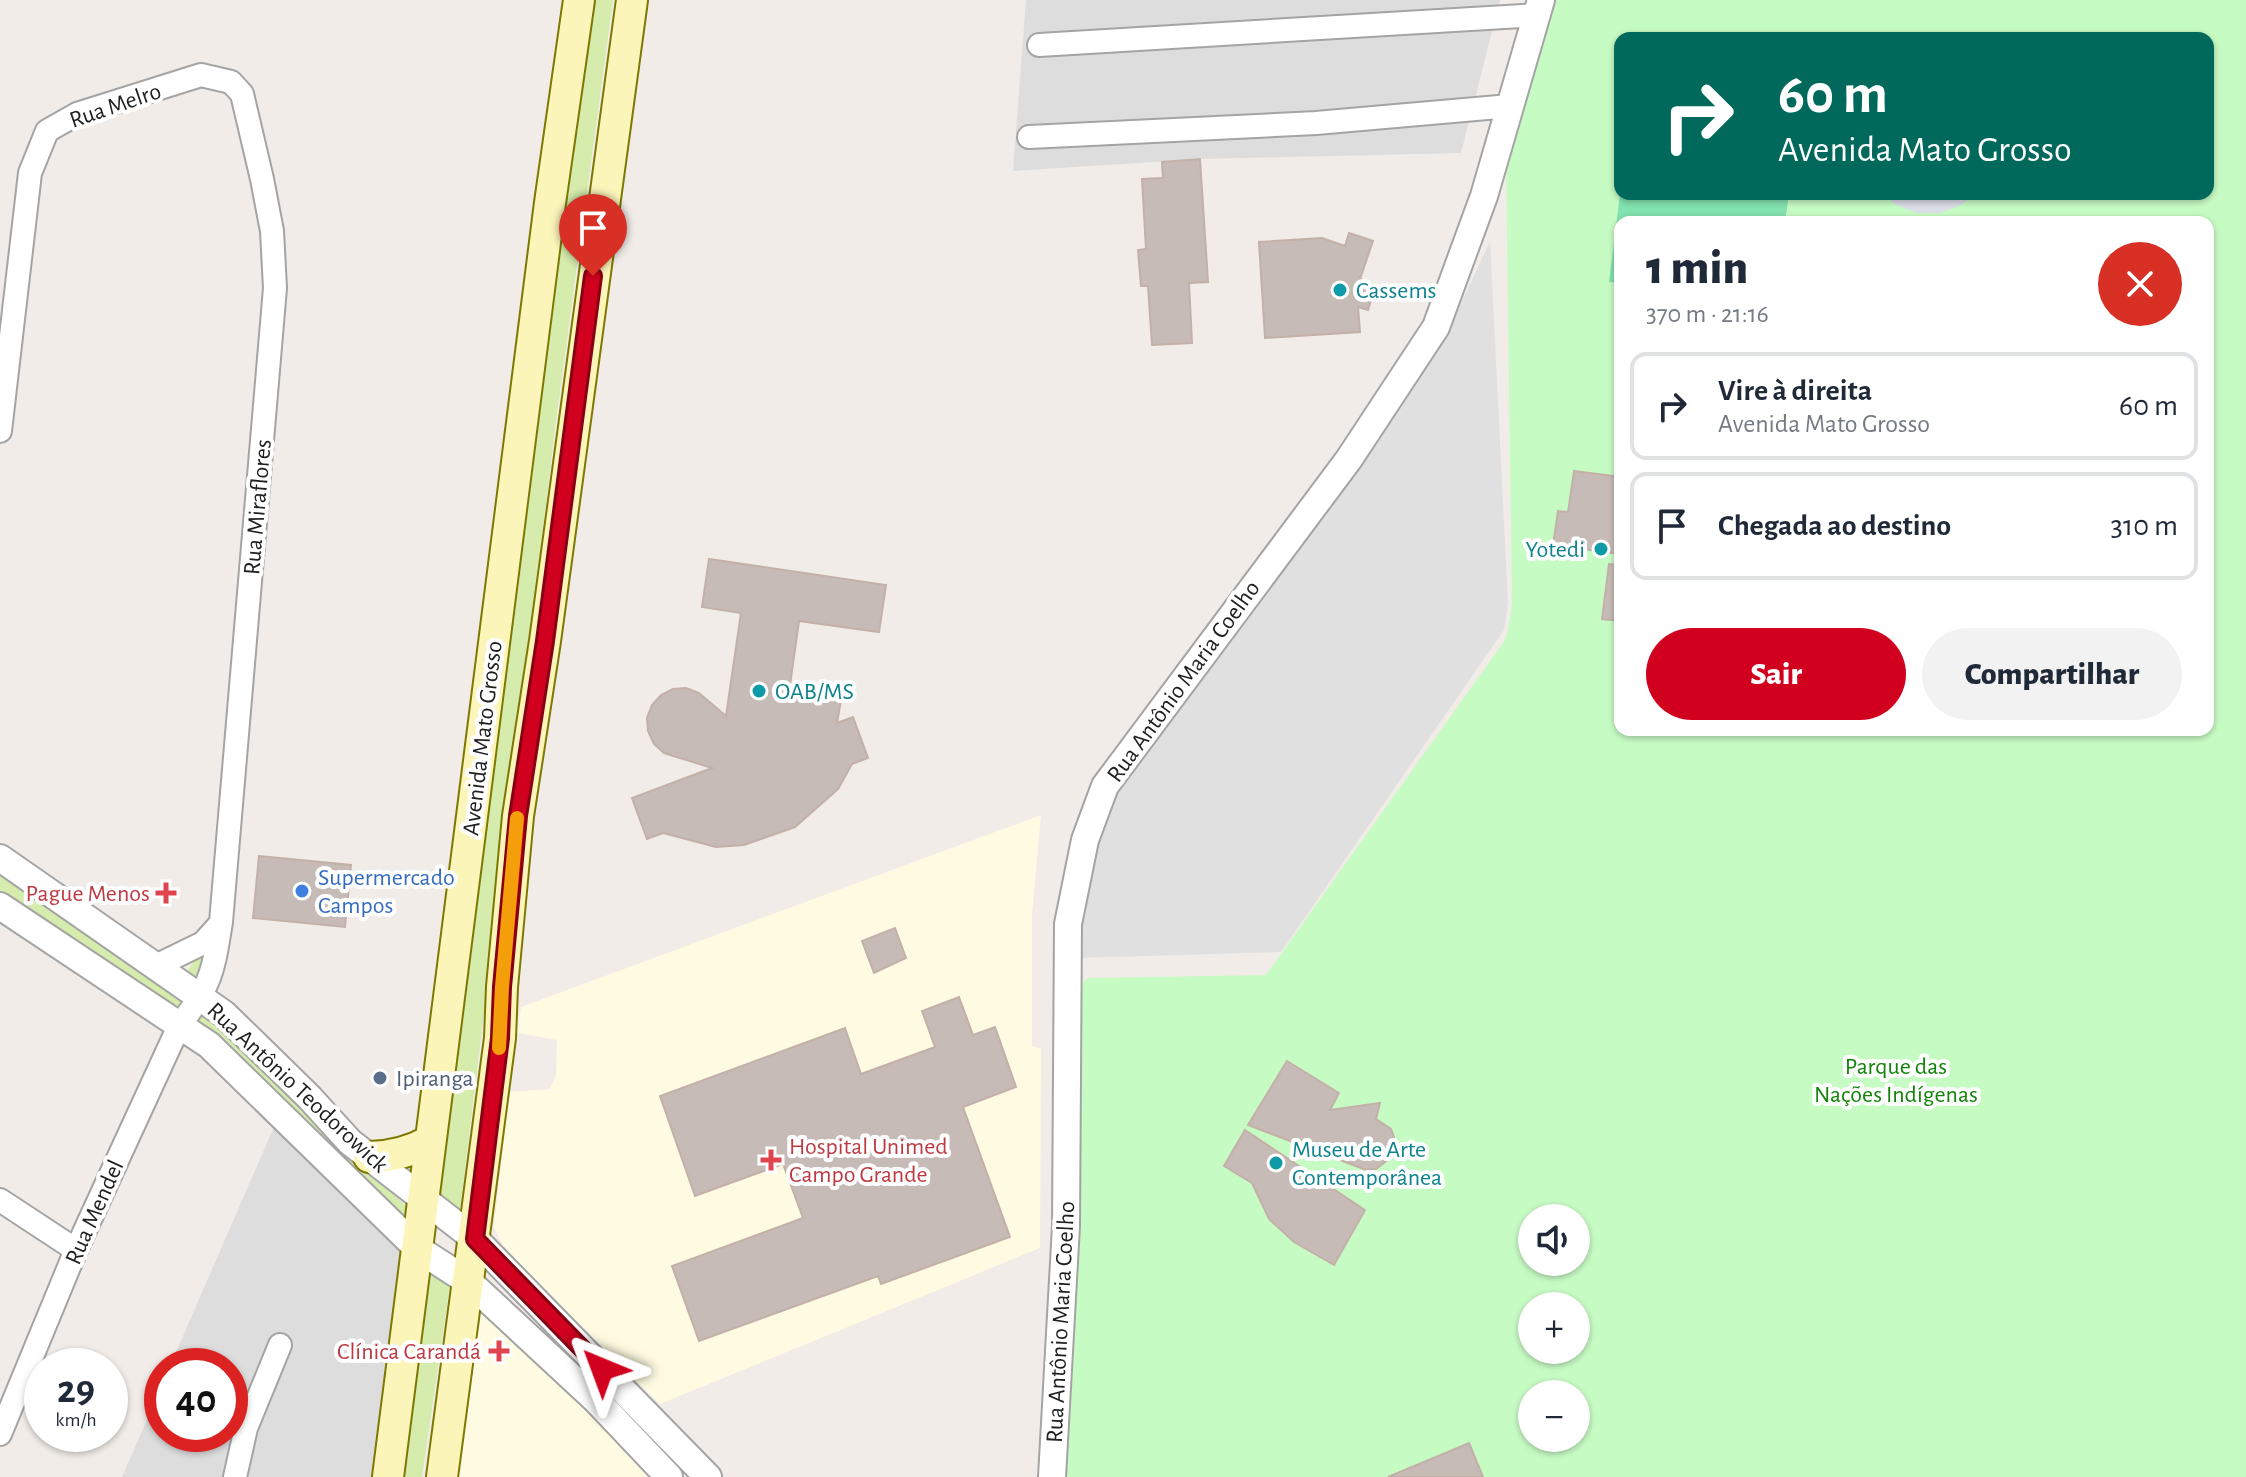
<!DOCTYPE html>
<html lang="pt">
<meta charset="utf-8">
<style>
:root{--surface:#fff;--page:#f2f2f3;--text:#1f2937;--muted:#747a83;--line:#e0e1e3;--accent:#d1001f}
body{margin:0;font-family:"Alegreya Sans",sans-serif;background:var(--page);color:var(--text);height:100vh;display:flex;flex-direction:column;font-size:30px;white-space:nowrap}
*{box-sizing:border-box;margin:0}
p{font-size:26px;color:var(--muted)}
.icon{flex:none;width:44px;height:44px;fill:none;stroke:currentColor;stroke-width:2;stroke-linecap:round;stroke-linejoin:round}
.map{position:relative;flex:1;overflow:hidden}
.drawer{position:absolute;left:1614px;top:216px;width:600px;height:520px;display:flex;flex-direction:column;background:var(--surface);border-radius:16px;box-shadow:0 2px 6px #0004}
.drawer>*{flex:none}
.guide{position:absolute;left:1614px;top:32px;width:600px;height:168px;border-radius:16px;box-shadow:0 2px 6px #0004;background:#00695c;color:#fff;overflow:hidden}
.tools{position:absolute;left:1518px;top:1204px;display:grid;gap:16px}
.tools a{display:grid;place-items:center;width:72px;height:72px;border-radius:50%;background:var(--surface);box-shadow:0 2px 6px #0004;font-size:40px}
.speed{position:absolute;left:24px;top:1348px;display:flex;gap:16px;font-size:40px;font-weight:700;text-align:center}
.speed>*{display:grid;place-content:center;width:104px;height:104px;border-radius:50%;background:var(--surface);box-shadow:0 2px 6px #0004;line-height:1}
.speed small{font-size:20px;font-weight:400}
.speed .limit{border:12px solid #d22;background:#fff;color:#111}
.pin{position:absolute;display:grid;place-items:center;width:68px;height:68px;color:#fff;margin:-82px -34px;border-radius:50% 50% 50% 0;rotate:-45deg;box-shadow:0 0 8px #0007}
.pin .icon{rotate:45deg}
.me{position:absolute;width:88px;margin:-44px;rotate:316deg;stroke-linejoin:round;filter:drop-shadow(0 0 6px #0008)}
.turn{display:flex;align-items:center;gap:28px;height:168px;padding:0 32px;font-size:36px}
.turn .icon{width:104px;height:104px;stroke-width:2.5}
.turn b{display:block;font-size:56px;line-height:68px}
.round{display:grid;place-items:center;flex:none;width:84px;height:84px;border-radius:42px;background:var(--page)}
.overview{display:flex;align-items:center;justify-content:space-between;height:136px;padding:0 32px}
h1{font-size:48px;font-weight:800;line-height:60px}
.button{display:flex;gap:16px;margin-top:auto;padding:16px 32px}
.button a{flex:1;height:92px;border-radius:48px;background:var(--accent);color:#fff;font-size:32px;font-weight:800;line-height:92px;text-align:center}
.button a+a{background:var(--page);color:var(--text)}
ul{padding:0;list-style:none}
li{display:flex;align-items:center;gap:24px;height:108px;margin:0 16px 12px;padding:0 16px;border:4px solid var(--line);border-radius:16px}
li div{flex:1}
li b{display:block;font-size:30px}
li em{font-style:normal}
.map>svg:first-child{display:block}
.residential{fill:#deddde}
.education{fill:#fffbe2}
.grass{fill:#d5ecac}
.park{fill:#c7fbc4;fill-rule:evenodd}
.pitch{fill:#83e2af}
.parking{fill:#e0e0e0}
.plaza{fill:#dbdde7}
.building{fill:#c6bbb6;stroke:#c3b0a8;stroke-width:2}
.lines{fill:none;stroke-linecap:round;stroke-linejoin:round}
.minor-casing{stroke:#a4a4a4;stroke-width:26}
.tertiary-casing{stroke:#a4a4a4;stroke-width:30}
.secondary-casing{stroke:#7d7802;stroke-width:34}
.minor{stroke:#fff;stroke-width:22}
.tertiary{stroke:#fff;stroke-width:26}
.secondary{stroke:#fcf5ba;stroke-width:30}
.route-casing{stroke:#880014;stroke-width:20}
.route{stroke:#d1001f;stroke-width:14}
.slow{stroke:#f59e0b;stroke-width:14}
.culture-dot{fill:#0f9aa8;stroke:#fff;stroke-width:3}
.shop-dot{fill:#3f7fe0;stroke:#fff;stroke-width:3}
.health-dot{fill:#e0444e;stroke:#fff;stroke-width:3}
.service-dot{fill:#5c6f8a;stroke:#fff;stroke-width:3}
.labels{text-anchor:middle;stroke-width:8;stroke-linejoin:round;paint-order:stroke}
.street-label{font-size:24px;fill:#202020;stroke:#fff}
.culture-label{font-size:24px;fill:#0d838f;stroke:#fff;text-anchor:start}
.shop-label{font-size:24px;fill:#366cbe;stroke:#fff;text-anchor:start}
.health-label{font-size:24px;fill:#be3a42;stroke:#fff;text-anchor:end}
.park-label{font-size:24px;fill:#108408;stroke:#fff}
.service-label{font-size:24px;fill:#4e5e75;stroke:#fff;text-anchor:start}
</style>
<div class="map">
<svg width="2246" height="1477" viewBox="0 0 2246 1477">
<rect width="100%" height="100%" fill="#f1ece7"/>
<path class="residential" d="M1026,0H1500L1461,153L1200,159L1013,171Z
M280,1113L415,1251L387,1477H122L162,1385V1434H230V1366H170Z"/>
<path class="education" d="M1041,815L1032,914V1046L1041,1049L1040,1248L660,1404L509,1259L494,1227L509,1092L550,1089L556,1075L557,1040L517,1033L521,1007Z
M474,1296L665,1477H449Z"/>
<path class="grass" d="M583,0H613L556,421L459,1218L431,1195Z
M0,875L175,989L196,958L208,947L196,1004L241,1042L302,1109L407,1207L403,1225L281,1112L0,899Z
M427,1265L451,1277L422,1477H397Z"/>
<path class="park" d="M1555,0H2246V1477H1063L1073,1344L1080,985L1088,978L1266,975L1503,643L1508,631L1512,603L1506,164ZM1620,38H2208V194H1620ZM1620,222H2208V730H1620ZM1532,1218H1576V1262H1532ZM1532,1306H1576V1350H1532ZM1532,1394H1576V1438H1532Z"/>
<path class="pitch" d="M1620,194H1789L1785,222H1620V283L1609,282Z"/>
<path class="parking" d="M1490,241L1508,604L1504,630L1281,952L1076,958L1080,908L1095,840L1118,791L1447,334Z"/>
<path class="plaza" d="M1885,194H1973L1963,204L1940,213H1917L1894,204Z"/>
<path class="building" d="M1200,159L1208,282L1189,283L1192,343L1152,345L1148,286H1141L1138,250L1146,249L1142,179L1163,178L1162,162Z
M1349,233L1373,241L1360,279L1376,285L1368,310L1358,307L1360,332L1265,338L1259,242L1322,238L1345,246Z
M1574,471L1620,477V554L1553,545L1558,511L1568,512Z
M709,559L886,585L879,632L799,621L789,692L841,700L837,723L853,717L868,758L852,764L838,789L795,827L744,845L716,847L663,833L647,839L632,798L712,768L664,753L654,744L648,731L647,718L652,705L661,695L673,689L686,688L699,693L726,716L741,613L702,607Z
M1609,564L1620,565V621L1602,619Z
M259,856L351,865L345,927L253,918Z
M895,928L906,958L874,973L862,941Z
M959,997L973,1035L995,1027L1016,1087L963,1107L1010,1237L881,1284L878,1276L699,1341L672,1266L803,1218L783,1164L695,1196L660,1096L845,1028L861,1074L935,1047L922,1011Z
M1287,1061L1339,1093L1330,1110L1380,1103L1376,1119L1391,1129L1394,1137L1390,1158L1376,1169L1366,1170L1248,1125Z
M1245,1130L1365,1210L1334,1265L1294,1242L1269,1219L1252,1183L1224,1166Z
M1469,1443L1483,1477H1388Z"/>
<g class="lines">
<defs>
<path id="minor" d="M1039,45L1537,15
M1029,137L1316,123L1510,106
M0,431L30,173L47,131L77,114L201,75L231,82L242,94L262,179L272,231L275,288L221,922C213,973 211,985 179,1026L76,1250L0,1434
M156,966L203,943L221,923
M0,1200L76,1250
M235,1477L246,1428L280,1345"/>
<path id="tertiary" d="M0,858L224,1014L309,1097L350,1142L475,1239L708,1477
M0,906L209,1045L418,1249L469,1282L596,1400L669,1477
M1052,1477L1066,1226L1068,924L1085,840L1105,786L1349,459L1436,327L1484,196L1541,0"/>
<path id="secondary" d="M369,1157C392,1157 410,1152 430,1141
M388,1477L550,203L579,0
M442,1477L500,1038L502,987L518,816L545,641L632,0"/>
</defs>
<use href="#minor" class="minor-casing"/>
<use href="#tertiary" class="tertiary-casing"/>
<use href="#secondary" class="secondary-casing"/>
<use href="#minor" class="minor"/>
<use href="#tertiary" class="tertiary"/>
<use href="#secondary" class="secondary"/>
</g>
<g class="lines">
<defs>
<path id="route" d="M593,276L545,641L518,816L502,987L500,1038L475,1239L602,1369"/>
</defs>
<use href="#route" class="route-casing"/>
<use href="#route" class="route"/>
<path class="slow" d="M499,1048L502,987L517,818"/>
</g>
<g class="culture-dot">
<circle cx="1340" cy="290" r="8"/>
<circle cx="1601" cy="549" r="8"/>
<circle cx="759" cy="691" r="8"/>
<circle cx="1276" cy="1163" r="8"/>
</g>
<circle class="shop-dot" cx="302" cy="891" r="8"/>
<g class="health-dot">
<path d="M162 881h8v8h8v8h-8v8h-8v-8h-8v-8h8z"/>
<path d="M767 1148h8v8h8v8h-8v8h-8v-8h-8v-8h8z"/>
<path d="M495 1339h8v8h8v8h-8v8h-8v-8h-8v-8h8z"/>
</g>
<circle class="service-dot" cx="380" cy="1078" r="8"/>
<g class="labels">
<g class="street-label">
<text transform="translate(115 105) rotate(-19)" y="8">Rua Melro</text>
<text transform="translate(257 507) rotate(-85)" y="8">Rua Miraflores</text>
<text transform="translate(1183 681) rotate(-54)" y="8">Rua Antônio Maria Coelho</text>
<text transform="translate(482 738) rotate(-83)" y="8">Avenida Mato Grosso</text>
<text transform="translate(298 1087) rotate(43)" y="8">Rua Antônio Teodorowick</text>
<text transform="translate(94 1212) rotate(-66)" y="8">Rua Mendel</text>
<text transform="translate(1060 1322) rotate(-87)" y="8">Rua Antônio Maria Coelho</text>
</g>
<g class="culture-label">
<text x="1356" y="298">Cassems</text>
<text x="1585" y="557" text-anchor="end">Yotedi</text>
<text x="775" y="699">OAB/MS</text>
<text x="1292" y="1157">Museu de Arte<tspan x="1292" dy="28">Contemporânea</tspan></text>
</g>
<g class="shop-label">
<text x="318" y="885">Supermercado<tspan x="318" dy="28">Campos</tspan></text>
</g>
<g class="health-label">
<text x="150" y="901">Pague Menos</text>
<text x="789" y="1154" text-anchor="start">Hospital Unimed<tspan x="789" dy="28">Campo Grande</tspan></text>
<text x="481" y="1359">Clínica Carandá</text>
</g>
<g class="park-label">
<text x="1896" y="1074">Parque das<tspan x="1896" dy="28">Nações Indígenas</tspan></text>
</g>
<g class="service-label">
<text x="396" y="1086">Ipiranga</text>
</g>
</g>
</svg>
<div class="tools">
<a><svg class="icon" aria-label="sound" viewBox="0 0 24 24"><path d="M4 9h4l5-4v14l-5-4H4zM17 9q2 3 0 6"/></svg></a>
<a>+</a>
<a>−</a>
</div>
<div class="speed"><div>29<small>km/h</small></div><div class="limit">40</div></div>
<div class="pin" style="left:593px;top:276px;background:#d93025"><svg class="icon" aria-label="arrive" viewBox="0 0 24 24"><path d="M6 21V4h12l-3 4 3 4H6"/></svg></div>
<svg class="me" style="left:602px;top:1369px" viewBox="-20 -20 40 40"><path d="M0-17L14 15 0 8-14 15z" fill="#d1001f" stroke="#fff" stroke-width="4"/></svg>
<div class="guide">
<div class="turn"><svg class="icon" aria-label="right" viewBox="0 0 24 24"><path d="M7 20v-9h11M14 6l5 5-5 5"/></svg><div><b>60 m</b>Avenida Mato Grosso</div></div>
</div>
<section class="drawer">
<div class="overview"><div><h1>1 min</h1><p>370 m · 21:16</p></div><a class="round" style="background:#d93025;color:#fff"><svg class="icon" aria-label="close" viewBox="0 0 24 24"><path d="M6 6l12 12M18 6L6 18"/></svg></a></div>
<ul>
<li><svg class="icon" aria-label="right" viewBox="0 0 24 24"><path d="M7 20v-9h11M14 6l5 5-5 5"/></svg><div><b>Vire à direita</b><p>Avenida Mato Grosso</p></div><em>60 m</em></li>
<li><svg class="icon" aria-label="arrive" viewBox="0 0 24 24"><path d="M6 21V4h12l-3 4 3 4H6"/></svg><div><b>Chegada ao destino</b></div><em>310 m</em></li>
</ul>
<div class="button"><a>Sair</a><a>Compartilhar</a></div>
</section>
</div>
